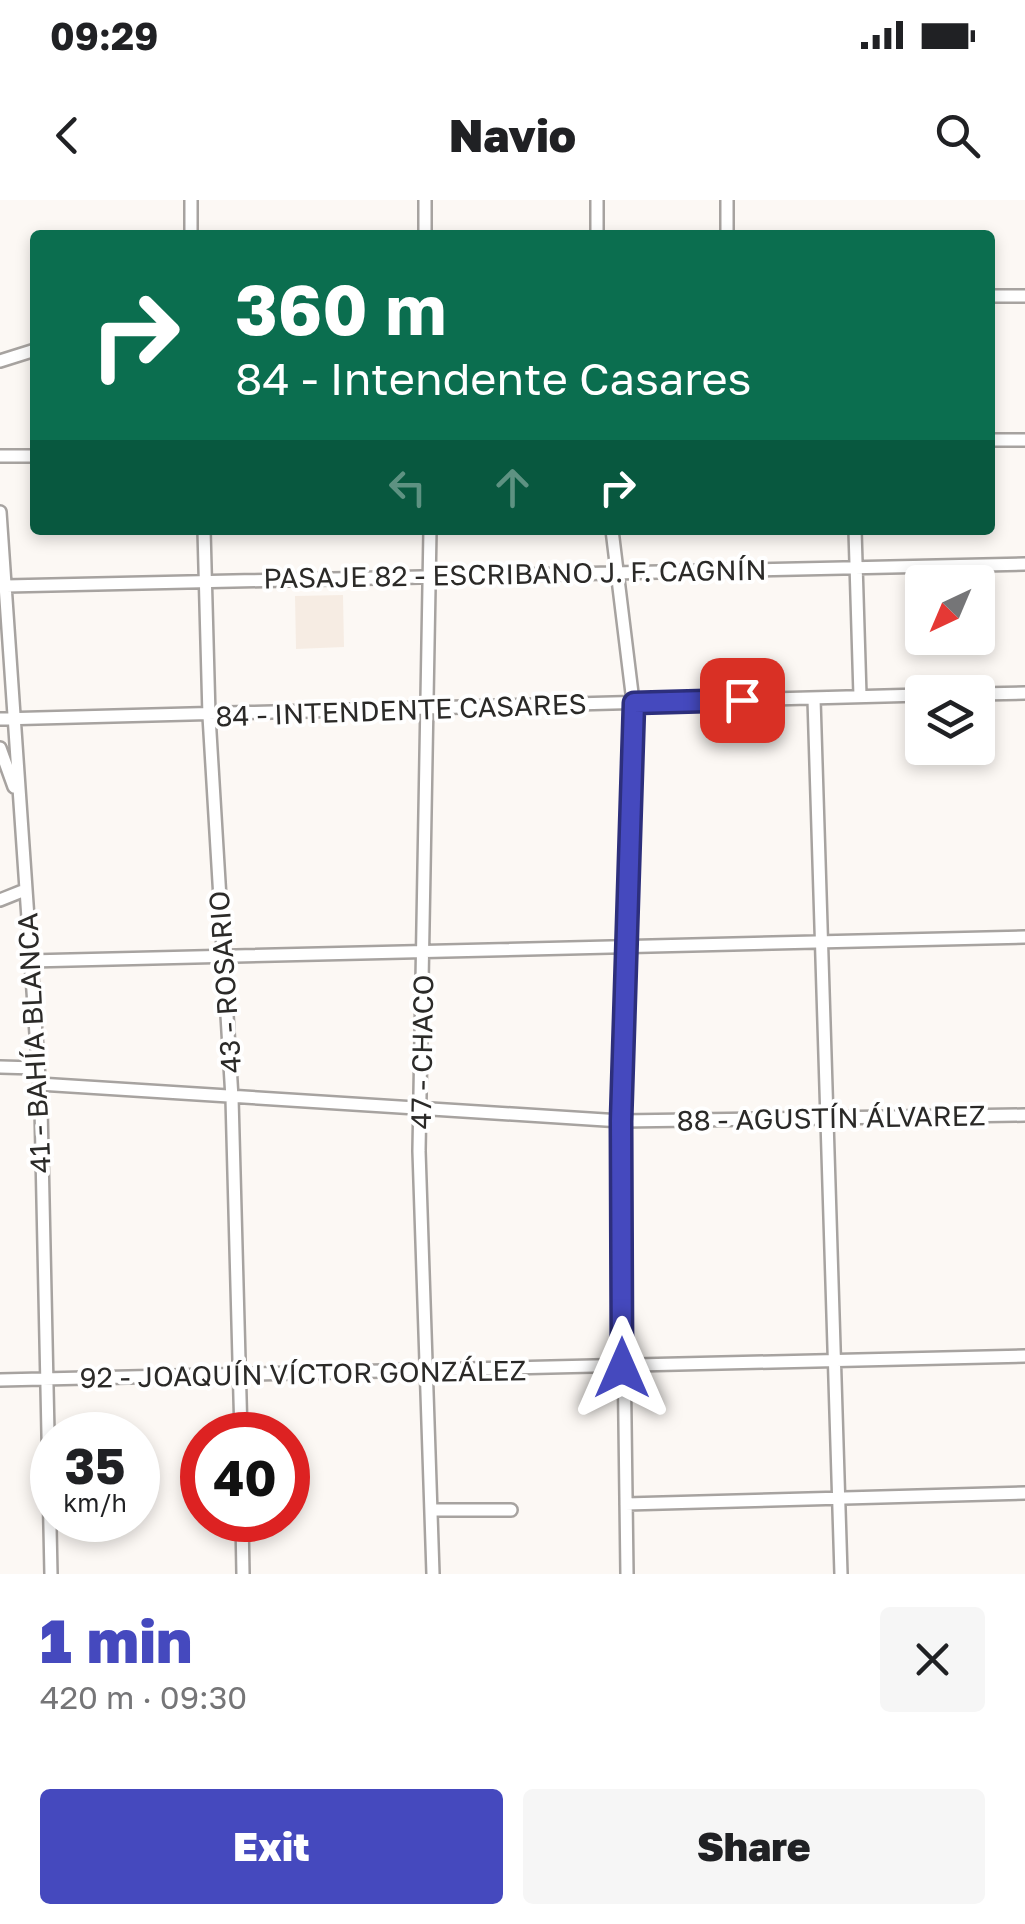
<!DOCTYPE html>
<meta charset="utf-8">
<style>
:root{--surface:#fff;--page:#f6f6f6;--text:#202124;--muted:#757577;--accent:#4549be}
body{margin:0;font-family:"Golos Text",sans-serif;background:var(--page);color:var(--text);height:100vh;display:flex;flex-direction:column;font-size:38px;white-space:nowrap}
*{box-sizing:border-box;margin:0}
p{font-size:32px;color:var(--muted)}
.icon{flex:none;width:55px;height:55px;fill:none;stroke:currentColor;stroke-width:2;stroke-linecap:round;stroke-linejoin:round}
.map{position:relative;height:1374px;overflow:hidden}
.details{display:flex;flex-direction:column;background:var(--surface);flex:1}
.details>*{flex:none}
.hud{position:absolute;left:30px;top:30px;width:965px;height:305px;border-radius:10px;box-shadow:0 5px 15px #0003;background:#0b6e4f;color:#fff;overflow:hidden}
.needle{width:65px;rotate:224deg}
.controls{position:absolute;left:905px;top:365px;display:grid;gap:20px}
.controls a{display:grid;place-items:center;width:90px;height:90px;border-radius:10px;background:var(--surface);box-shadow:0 5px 15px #0003;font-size:50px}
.speed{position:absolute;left:30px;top:1212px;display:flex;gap:20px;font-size:50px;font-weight:700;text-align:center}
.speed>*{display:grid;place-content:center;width:130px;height:130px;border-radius:50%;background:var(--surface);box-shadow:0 5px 15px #0003;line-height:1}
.speed small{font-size:25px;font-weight:400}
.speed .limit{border:15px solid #d22;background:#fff;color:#111}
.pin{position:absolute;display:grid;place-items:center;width:85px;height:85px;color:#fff;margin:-42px;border-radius:20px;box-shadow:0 5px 15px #0006}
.me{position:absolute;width:110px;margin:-55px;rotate:0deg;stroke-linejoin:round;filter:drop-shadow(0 0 8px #0008)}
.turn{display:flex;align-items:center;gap:35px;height:210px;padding:0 40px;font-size:45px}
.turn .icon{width:130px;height:130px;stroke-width:2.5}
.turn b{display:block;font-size:70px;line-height:85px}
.lanes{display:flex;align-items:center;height:95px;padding:0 40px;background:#0003;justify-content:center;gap:50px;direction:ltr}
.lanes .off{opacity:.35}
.round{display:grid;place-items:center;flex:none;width:105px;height:105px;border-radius:10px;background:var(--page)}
.headline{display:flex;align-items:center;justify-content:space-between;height:170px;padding:0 40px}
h1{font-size:60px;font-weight:800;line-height:75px;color:var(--accent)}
.button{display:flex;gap:20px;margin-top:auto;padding:20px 40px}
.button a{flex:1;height:115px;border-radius:10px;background:var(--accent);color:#fff;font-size:40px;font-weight:800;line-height:115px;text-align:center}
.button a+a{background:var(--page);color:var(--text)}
.status{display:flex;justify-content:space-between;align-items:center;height:70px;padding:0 50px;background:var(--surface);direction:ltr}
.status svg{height:28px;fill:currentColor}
header{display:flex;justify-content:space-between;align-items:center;height:130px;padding:0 40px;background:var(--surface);font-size:45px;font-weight:800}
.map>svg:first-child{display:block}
.built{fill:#f6ece3}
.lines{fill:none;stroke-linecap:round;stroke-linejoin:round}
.minor-casing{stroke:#a7a3a0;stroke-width:16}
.minor{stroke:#fff;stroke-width:11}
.route-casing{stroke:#2d2f7c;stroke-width:25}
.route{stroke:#4549be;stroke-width:18}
.labels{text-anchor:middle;stroke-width:8;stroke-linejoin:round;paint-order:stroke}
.street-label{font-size:28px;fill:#2b2a28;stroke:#fff}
</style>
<div class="status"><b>09:29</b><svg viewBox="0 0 49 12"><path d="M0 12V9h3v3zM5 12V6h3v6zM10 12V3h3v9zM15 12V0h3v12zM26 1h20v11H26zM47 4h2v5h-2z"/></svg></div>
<header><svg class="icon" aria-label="back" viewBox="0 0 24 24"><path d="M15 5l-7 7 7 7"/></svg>Navio<svg class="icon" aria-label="search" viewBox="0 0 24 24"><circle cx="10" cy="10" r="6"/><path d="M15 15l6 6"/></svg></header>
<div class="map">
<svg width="1025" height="1374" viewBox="0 0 1025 1374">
<rect width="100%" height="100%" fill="#fcf8f4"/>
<path class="built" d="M343,395L344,447L296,449L295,396Z"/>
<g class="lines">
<defs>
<path id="minor" d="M425,0V35
M597,0V35
M727,0V35
M191,35V0
M990,96H1025
M0,161L35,150
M990,240H1025
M0,256H35
M0,312L41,907L51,1374
M204,330L209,516L232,898L241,1235
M430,330L419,951L433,1374
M612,330L635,518L621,921L627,1374
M855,330L860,496
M6,386L1025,364
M978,494L1025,493
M814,499L841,1374
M0,519L922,495
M0,548L14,587
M0,700L25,690
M30,761L1025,737
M0,867L36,868
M39,884L621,921L1025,915
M0,1180L1025,1156
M626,1304L1025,1293
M431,1310H511
M242,1320L243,1374"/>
</defs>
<use href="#minor" class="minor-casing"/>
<use href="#minor" class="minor"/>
</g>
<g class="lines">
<defs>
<path id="route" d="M622,1168L621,921L634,503L742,500"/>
</defs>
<use href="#route" class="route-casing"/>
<use href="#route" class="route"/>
</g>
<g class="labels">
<g class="street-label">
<text transform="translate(515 374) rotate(-1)" y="10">PASAJE 82 - ESCRIBANO J. F. CAGNÍN</text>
<text transform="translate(401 510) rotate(-2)" y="10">84 - INTENDENTE CASARES</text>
<text transform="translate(225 782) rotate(-94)" y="10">43 - ROSARIO</text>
<text transform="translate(34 843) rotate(-93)" y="10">41 - BAHÍA BLANCA</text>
<text transform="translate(422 852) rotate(-89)" y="10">47 - CHACO</text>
<text transform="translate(831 918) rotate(-1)" y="10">88 - AGUSTÍN ÁLVAREZ</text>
<text transform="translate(303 1174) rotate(-1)" y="10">92 - JOAQUÍN VÍCTOR GONZÁLEZ</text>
</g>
</g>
</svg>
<div class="controls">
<a><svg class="needle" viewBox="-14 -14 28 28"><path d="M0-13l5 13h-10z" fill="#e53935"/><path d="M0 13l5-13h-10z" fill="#757577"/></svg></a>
<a><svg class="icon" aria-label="layers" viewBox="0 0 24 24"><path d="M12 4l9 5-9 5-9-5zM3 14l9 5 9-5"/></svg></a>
</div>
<div class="speed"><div>35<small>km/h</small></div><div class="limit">40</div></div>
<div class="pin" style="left:742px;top:500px;background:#d93025"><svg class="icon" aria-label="arrive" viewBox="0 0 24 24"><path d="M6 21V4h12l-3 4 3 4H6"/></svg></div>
<svg class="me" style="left:622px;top:1168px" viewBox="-20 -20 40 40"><path d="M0-17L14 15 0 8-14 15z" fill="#4549be" stroke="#fff" stroke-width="4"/></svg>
<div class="hud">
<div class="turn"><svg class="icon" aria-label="right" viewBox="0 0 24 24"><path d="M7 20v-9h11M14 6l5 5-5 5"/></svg><div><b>360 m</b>84 - Intendente Casares</div></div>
<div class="lanes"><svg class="icon off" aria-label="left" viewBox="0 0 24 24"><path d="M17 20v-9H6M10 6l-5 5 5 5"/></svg><svg class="icon off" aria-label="ahead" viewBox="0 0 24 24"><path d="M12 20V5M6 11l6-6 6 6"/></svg><svg class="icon" aria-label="right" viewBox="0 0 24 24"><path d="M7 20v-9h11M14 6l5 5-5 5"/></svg></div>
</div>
</div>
<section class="details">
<div class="headline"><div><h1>1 min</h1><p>420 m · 09:30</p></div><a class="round"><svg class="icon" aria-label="close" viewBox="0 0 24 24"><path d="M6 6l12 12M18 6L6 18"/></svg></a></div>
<div class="button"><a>Exit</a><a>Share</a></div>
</section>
